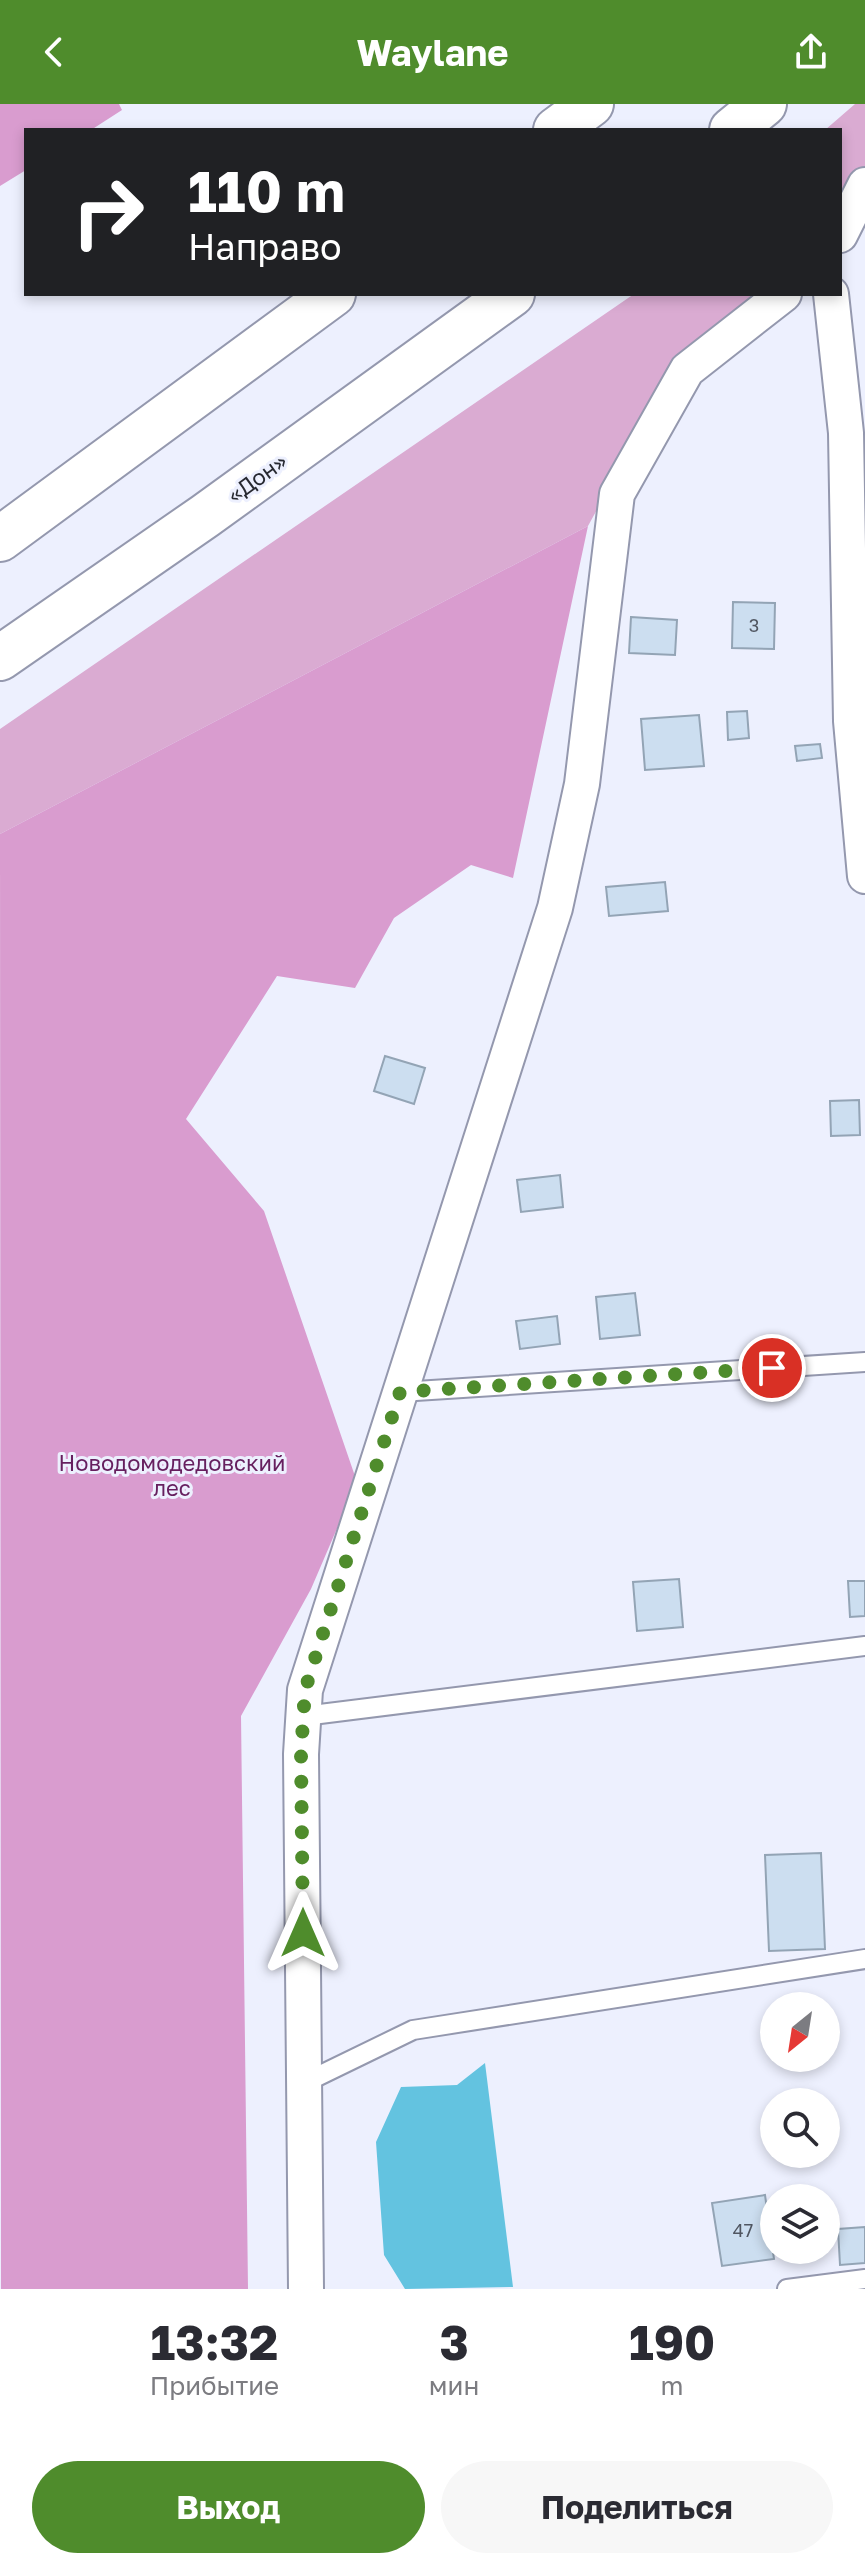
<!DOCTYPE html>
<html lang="ru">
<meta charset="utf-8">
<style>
:root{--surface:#fff;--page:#f7f7f7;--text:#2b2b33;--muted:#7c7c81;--accent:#4f8c2c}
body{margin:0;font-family:"Golos Text",sans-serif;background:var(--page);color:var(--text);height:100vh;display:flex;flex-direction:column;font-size:30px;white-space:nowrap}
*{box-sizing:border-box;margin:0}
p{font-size:26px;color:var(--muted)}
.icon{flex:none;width:44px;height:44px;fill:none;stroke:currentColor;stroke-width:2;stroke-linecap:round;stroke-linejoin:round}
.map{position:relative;height:2185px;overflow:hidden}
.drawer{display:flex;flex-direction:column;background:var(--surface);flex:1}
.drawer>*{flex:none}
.hud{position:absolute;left:24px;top:24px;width:818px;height:168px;border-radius:0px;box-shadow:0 4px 12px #0003;background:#202124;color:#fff;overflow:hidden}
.needle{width:52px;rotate:210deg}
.buttons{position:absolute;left:760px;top:1888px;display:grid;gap:16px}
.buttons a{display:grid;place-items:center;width:80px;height:80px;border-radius:50%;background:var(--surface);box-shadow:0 4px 12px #0003;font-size:40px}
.pin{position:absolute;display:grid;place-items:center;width:68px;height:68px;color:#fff;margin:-34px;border:4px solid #fff;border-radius:50%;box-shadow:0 2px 8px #0007}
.me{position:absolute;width:88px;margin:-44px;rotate:0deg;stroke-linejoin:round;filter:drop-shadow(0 0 6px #0008)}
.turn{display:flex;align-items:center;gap:28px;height:168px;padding:0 32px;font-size:36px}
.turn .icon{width:104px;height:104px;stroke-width:2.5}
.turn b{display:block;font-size:56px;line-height:68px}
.eta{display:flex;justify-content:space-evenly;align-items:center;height:136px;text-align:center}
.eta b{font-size:48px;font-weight:700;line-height:56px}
.button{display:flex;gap:16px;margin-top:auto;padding:16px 32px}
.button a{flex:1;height:92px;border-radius:48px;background:var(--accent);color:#fff;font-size:32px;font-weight:700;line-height:92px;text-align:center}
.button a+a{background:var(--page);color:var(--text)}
header{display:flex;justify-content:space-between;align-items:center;height:104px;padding:0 32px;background:var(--accent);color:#fff;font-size:36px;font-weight:700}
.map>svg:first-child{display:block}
.green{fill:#daabd2}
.forest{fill:#d99ccf}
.water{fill:#63c3e0}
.building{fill:#ccdef0;stroke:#93a4b5;stroke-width:2}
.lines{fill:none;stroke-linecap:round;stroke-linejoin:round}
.lane-casing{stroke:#9498ae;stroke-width:22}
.street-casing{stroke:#9498ae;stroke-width:38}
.highway-casing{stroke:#9498ae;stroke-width:48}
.lane{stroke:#fff;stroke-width:18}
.street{stroke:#fff;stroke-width:34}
.highway{stroke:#fff;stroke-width:44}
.route{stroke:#4f8c2c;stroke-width:14;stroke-dasharray:0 25.2}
.labels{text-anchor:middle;stroke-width:6;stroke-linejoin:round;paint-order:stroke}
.number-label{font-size:18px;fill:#505661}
.street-label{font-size:22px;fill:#272931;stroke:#edf0fe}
.park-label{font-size:22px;fill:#661f5f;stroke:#edf0fe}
</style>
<header><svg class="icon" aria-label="back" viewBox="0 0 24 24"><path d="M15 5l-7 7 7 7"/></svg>Waylane<svg class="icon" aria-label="share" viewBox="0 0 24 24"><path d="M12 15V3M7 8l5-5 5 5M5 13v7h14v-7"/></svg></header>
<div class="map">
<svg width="865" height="2185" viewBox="0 0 865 2185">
<rect width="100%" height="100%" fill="#edf0fe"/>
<path class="green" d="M855,0H865V89L840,120V26H825Z
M634,190H761L676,262L588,422L0,730V625Z"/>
<path class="forest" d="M0,0H119L122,6L91,26H26V66L0,82Z
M588,422L513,774L471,761L394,814L355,884L277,872L186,1015L264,1107L357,1378L311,1485L241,1612L248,2185H1L0,730Z"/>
<path class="water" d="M485,1959L513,2183L405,2185L384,2151L376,2038L401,1983L457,1981Z"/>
<path class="building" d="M733,498L775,499L774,545L732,544Z
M631,513L677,516L675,551L629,549Z
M747,607L749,634L728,636L727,608Z
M699,611L704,662L645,666L641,615Z
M820,640L822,654L797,657L795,642Z
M665,778L668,807L609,812L606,783Z
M385,952L425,964L414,1000L374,987Z
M859,996L860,1031L831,1032L830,997Z
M560,1071L563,1103L521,1108L517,1076Z
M635,1189L640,1231L600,1235L596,1193Z
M557,1212L560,1240L520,1245L516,1217Z
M679,1475L683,1523L637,1527L633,1478Z
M848,1477H865V1512L850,1513Z
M821,1749L825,1845L769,1847L765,1751Z
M765,2091L774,2155L722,2162L712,2099Z
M865,2123V2159L840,2161L838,2125Z"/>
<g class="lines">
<defs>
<path id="lane" d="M400,1288L865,1258
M304,1612L865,1542
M304,1979L413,1926L865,1855
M787,2185L865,2175"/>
<path id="street" d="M840,131L865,81
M831,190L846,329L851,617L865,772
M306,2185L301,1650L305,1586L555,804L582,680L617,390L687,266L784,190"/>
<path id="highway" d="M556,26L591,0
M732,26L764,0
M0,435L333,190
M0,554L205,412L512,190"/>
</defs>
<use href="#lane" class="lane-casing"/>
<use href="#street" class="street-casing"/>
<use href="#highway" class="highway-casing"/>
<use href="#lane" class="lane"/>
<use href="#street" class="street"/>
<use href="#highway" class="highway"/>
</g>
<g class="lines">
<path class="route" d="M303,1829L301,1650L305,1586L400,1288L772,1264"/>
</g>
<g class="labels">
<g class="number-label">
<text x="754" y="528">3</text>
<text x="743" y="2133">47</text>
</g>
<g class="street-label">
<text transform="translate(257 374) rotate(-36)" y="8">«Дон»</text>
</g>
<g class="park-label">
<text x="172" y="1367">Новодомодедовский<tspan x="172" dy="25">лес</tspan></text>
</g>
</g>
</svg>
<div class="buttons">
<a><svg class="needle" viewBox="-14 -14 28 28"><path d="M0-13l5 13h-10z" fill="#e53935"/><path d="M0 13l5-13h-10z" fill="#7c7c81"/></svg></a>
<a><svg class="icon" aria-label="search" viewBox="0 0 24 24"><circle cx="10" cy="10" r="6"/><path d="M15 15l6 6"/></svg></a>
<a><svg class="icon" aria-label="layers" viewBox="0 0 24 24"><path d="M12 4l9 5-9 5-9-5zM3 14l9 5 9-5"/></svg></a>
</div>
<div class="pin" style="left:772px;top:1264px;background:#d93025"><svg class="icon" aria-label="arrive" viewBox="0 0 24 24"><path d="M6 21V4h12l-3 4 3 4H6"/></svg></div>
<svg class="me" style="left:303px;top:1829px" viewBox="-20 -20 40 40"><path d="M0-17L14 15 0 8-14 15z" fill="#4f8c2c" stroke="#fff" stroke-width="4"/></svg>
<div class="hud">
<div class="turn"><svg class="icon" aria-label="right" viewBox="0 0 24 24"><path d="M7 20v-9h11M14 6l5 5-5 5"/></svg><div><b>110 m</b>Направо</div></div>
</div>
</div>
<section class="drawer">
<div class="eta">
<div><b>13:32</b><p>Прибытие</p></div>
<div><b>3</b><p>мин</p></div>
<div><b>190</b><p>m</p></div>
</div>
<div class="button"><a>Выход</a><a>Поделиться</a></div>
</section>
